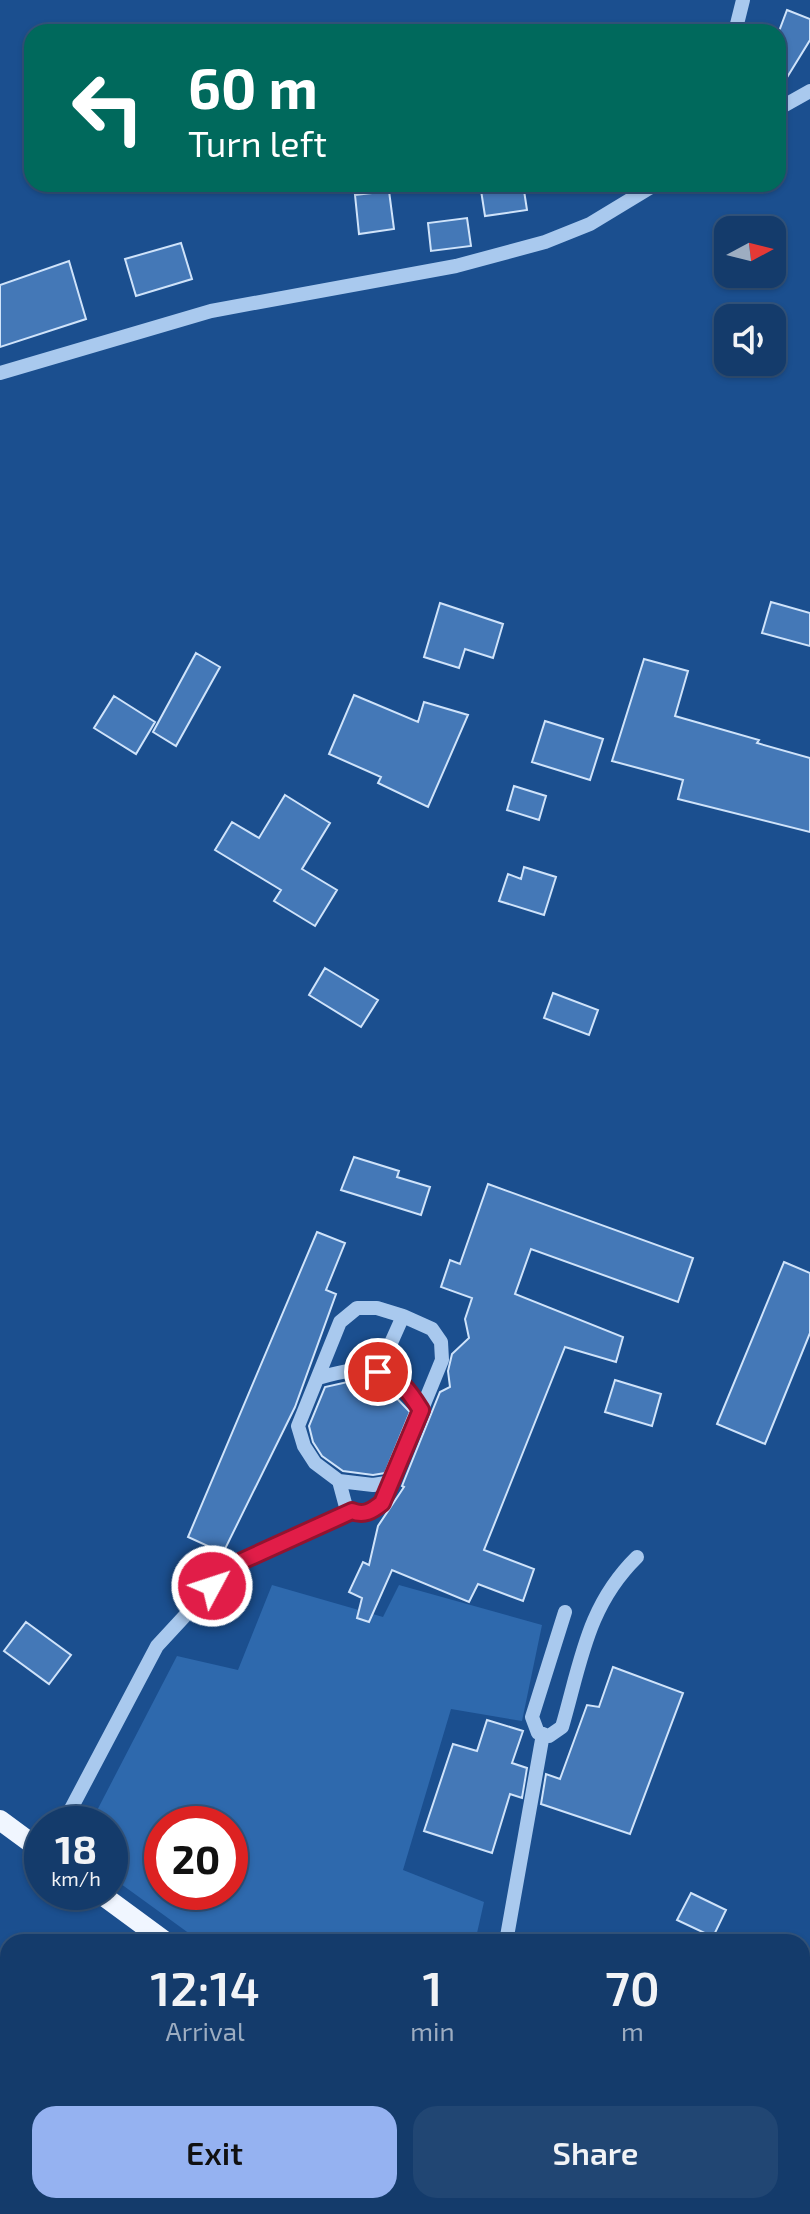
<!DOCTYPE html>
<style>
:root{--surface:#143b6b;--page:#214673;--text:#f1f3f6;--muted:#9dadc1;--line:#33557e;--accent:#95b2f1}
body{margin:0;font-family:"Exo 2",sans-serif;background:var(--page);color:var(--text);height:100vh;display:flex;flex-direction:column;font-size:30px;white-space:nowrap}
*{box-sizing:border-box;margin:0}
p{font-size:26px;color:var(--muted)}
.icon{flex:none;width:44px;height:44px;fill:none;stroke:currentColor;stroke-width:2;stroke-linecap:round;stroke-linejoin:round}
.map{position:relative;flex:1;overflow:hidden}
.sheet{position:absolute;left:0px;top:1934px;width:810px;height:280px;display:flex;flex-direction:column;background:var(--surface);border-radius:24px 24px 0 0;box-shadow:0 2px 6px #0004,0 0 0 2px var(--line)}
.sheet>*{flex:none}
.banner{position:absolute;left:24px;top:24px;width:762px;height:168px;border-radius:24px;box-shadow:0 2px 6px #0004,0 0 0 2px var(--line);background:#00695c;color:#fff;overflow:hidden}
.needle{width:52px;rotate:83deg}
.tools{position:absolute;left:714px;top:216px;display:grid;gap:16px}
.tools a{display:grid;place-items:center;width:72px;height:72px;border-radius:16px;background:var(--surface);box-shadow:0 2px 6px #0004,0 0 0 2px var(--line);font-size:40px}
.speed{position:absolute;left:24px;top:1806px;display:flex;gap:16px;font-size:40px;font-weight:700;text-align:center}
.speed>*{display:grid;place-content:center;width:104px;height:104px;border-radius:50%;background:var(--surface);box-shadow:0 2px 6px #0004,0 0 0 2px var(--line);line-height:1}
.speed small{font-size:20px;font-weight:400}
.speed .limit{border:12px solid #d22;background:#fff;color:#111}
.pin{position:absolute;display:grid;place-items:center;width:68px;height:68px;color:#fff;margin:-34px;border:4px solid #fff;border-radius:50%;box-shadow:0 2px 8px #0007}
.me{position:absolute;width:88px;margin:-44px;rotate:50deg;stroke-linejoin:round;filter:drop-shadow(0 0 6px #0008)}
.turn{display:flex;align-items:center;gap:28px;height:168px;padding:0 32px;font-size:36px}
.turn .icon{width:104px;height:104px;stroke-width:2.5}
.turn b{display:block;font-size:56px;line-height:68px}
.eta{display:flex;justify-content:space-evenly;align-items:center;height:136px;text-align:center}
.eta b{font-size:48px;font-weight:600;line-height:56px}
.cta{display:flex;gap:16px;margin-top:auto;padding:16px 32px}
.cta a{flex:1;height:92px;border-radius:24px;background:var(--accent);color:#111;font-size:32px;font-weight:600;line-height:92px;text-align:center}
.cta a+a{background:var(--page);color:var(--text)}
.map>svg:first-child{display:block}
.green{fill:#2e69ad;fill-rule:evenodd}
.building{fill:#4478b7;stroke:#cfe3fa;stroke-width:2}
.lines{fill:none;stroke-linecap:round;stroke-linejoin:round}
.minor{stroke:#a9c9ee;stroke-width:14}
.major{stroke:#f0f6ff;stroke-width:20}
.route-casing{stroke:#92132f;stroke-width:20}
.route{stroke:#e11d48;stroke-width:14}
</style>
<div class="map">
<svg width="810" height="2214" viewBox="0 0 810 2214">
<rect width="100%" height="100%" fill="#1b4f8f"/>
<path class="green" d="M272,1585L383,1617L399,1585L542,1625L522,1721L451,1709L403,1870L484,1902L475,1942H201L110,1876V1824H90L177,1656L238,1670ZM162,1824H230V1892H162Z"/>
<path class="building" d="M787,10L810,19V40L778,92V34Z
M480,184H523L527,210L485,216Z
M389,191L394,229L359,234L355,195Z
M467,218L471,246L431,251L428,223Z
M181,243L192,279L136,296L125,259Z
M69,261L86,319L0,347V285Z
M771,602L810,613V646L762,633Z
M440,603L503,624L493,658L465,649L459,668L424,657Z
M196,653L220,667L176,746L153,732Z
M644,659L688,671L675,716L759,740L757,743L810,758V832L678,799L683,780L612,761Z
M354,695L418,722L424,702L468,715L428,807L378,783L381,777L329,754Z
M114,696L155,722L136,754L94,728Z
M545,721L603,739L590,780L532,762Z
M514,786L546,796L539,820L507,810Z
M285,795L330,823L302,869L337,890L315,926L274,901L281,890L215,850L232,822L259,838Z
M524,867L556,877L544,915L499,901L508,874L521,879Z
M325,968L378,1000L361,1027L309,995Z
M553,993L598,1010L589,1035L544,1018Z
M354,1157L399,1171L397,1177L430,1187L421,1215L341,1190Z
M488,1184L693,1258L678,1302L531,1249L515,1294L623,1337L616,1362L565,1347L484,1550L534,1569L523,1601L478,1584L469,1602L392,1570L369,1622L357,1618L362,1598L349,1592L363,1562L369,1565L378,1526L404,1487L402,1486L440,1392L450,1387L448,1371L452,1354L469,1338L465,1319L472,1298L441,1287L450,1260L460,1264Z
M317,1232L345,1243L326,1290L336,1294L295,1407L223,1553L188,1537Z
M784,1262L810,1273V1333L765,1444L717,1424Z
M615,1380L661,1394L652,1426L605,1412Z
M352,1381L384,1385L410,1412L385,1473L373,1475L343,1471L322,1456L313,1442L309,1426L325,1387Z
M26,1622L71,1655L49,1684L4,1651Z
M613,1667L683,1693L630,1834L541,1804L546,1774L560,1779L587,1705L599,1707Z
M487,1720L523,1731L512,1763L527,1768L522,1798L510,1794L492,1853L424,1831L453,1744L477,1751Z
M691,1893L726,1910L713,1937L677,1920Z"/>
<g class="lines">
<path class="minor" d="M735,32L743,0
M778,109L810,91
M0,373L211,311L456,266L545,242L590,224L656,184
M378,1372L403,1316
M318,1378C368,1364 392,1364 421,1410
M339,1481L346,1507C358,1514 370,1515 380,1505C389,1495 394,1477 399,1465C413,1430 428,1395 442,1360L441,1342L432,1329L403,1316L377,1308H357L340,1322L298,1426L304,1446L315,1463L339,1481L373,1485L392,1482
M565,1612L532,1717L538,1733L549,1736L562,1727C581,1662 587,1606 637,1557
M63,1824L157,1646L231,1566L352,1511
M506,1942L543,1734"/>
<path class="major" d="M0,1820L42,1851
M98,1892L166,1942
M528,2206L539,2214"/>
</g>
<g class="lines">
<defs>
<path id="route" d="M212,1586L231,1566L352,1511C364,1516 372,1511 382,1503L421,1410C409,1391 401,1378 378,1372"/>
</defs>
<use href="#route" class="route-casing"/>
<use href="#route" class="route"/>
</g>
</svg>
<div class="tools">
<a><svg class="needle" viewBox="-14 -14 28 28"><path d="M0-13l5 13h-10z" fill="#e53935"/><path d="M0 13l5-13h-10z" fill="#9dadc1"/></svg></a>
<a><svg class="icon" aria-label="sound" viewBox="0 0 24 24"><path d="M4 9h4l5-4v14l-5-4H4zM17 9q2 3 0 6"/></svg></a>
</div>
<div class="speed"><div>18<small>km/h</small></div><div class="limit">20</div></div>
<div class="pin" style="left:378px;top:1372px;background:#d93025"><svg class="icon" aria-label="arrive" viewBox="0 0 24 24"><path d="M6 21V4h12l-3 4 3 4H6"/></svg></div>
<svg class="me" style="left:212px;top:1586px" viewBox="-20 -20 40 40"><circle r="17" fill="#e11d48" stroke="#fff" stroke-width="3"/><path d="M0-11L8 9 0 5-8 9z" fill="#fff"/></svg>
<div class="banner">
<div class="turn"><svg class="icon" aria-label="left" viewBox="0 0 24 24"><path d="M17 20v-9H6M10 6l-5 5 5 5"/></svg><div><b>60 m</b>Turn left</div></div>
</div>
<section class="sheet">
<div class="eta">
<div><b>12:14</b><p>Arrival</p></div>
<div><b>1</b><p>min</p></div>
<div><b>70</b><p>m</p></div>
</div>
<div class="cta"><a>Exit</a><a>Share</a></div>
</section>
</div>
